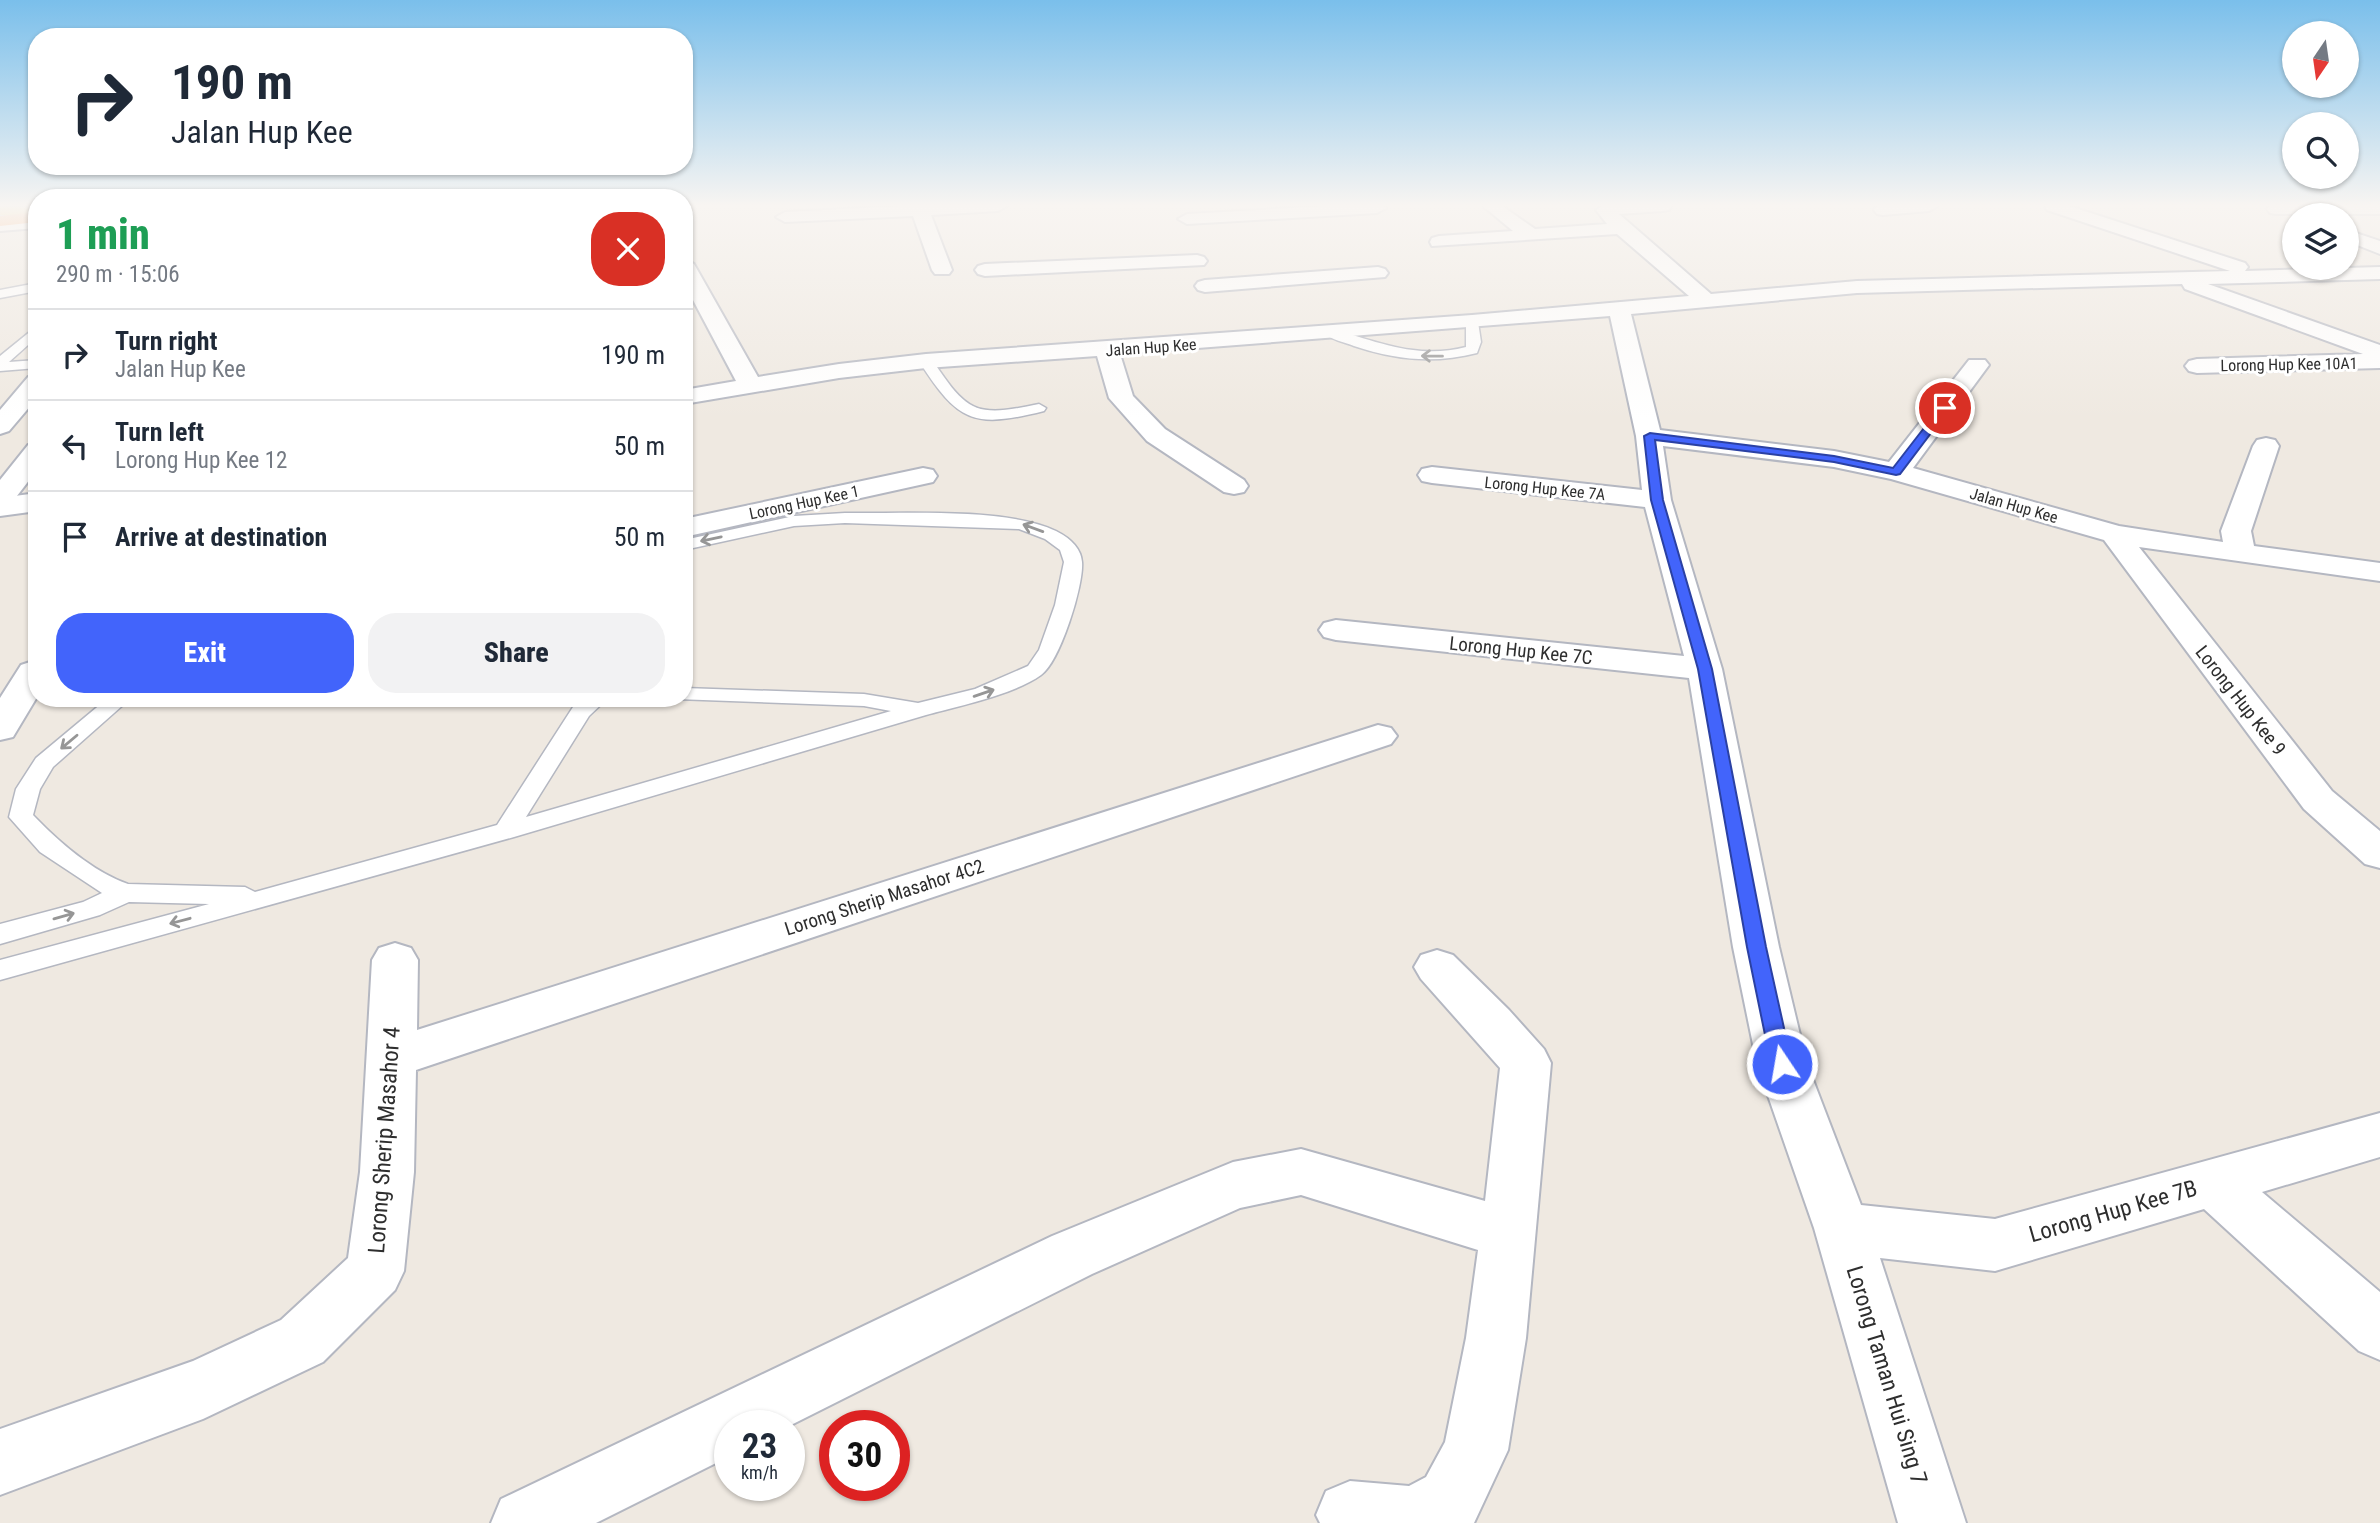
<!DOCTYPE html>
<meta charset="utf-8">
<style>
:root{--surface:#fff;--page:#f2f2f3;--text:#1f2937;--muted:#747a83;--line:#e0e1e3;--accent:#4264fb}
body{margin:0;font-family:"Roboto Condensed",sans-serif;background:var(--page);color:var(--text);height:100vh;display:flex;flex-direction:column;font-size:26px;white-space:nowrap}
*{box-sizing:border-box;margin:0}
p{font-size:23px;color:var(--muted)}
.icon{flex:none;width:38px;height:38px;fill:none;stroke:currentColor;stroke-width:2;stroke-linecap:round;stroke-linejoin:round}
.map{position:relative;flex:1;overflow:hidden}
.side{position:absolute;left:28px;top:189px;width:665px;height:518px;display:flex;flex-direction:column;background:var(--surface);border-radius:28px;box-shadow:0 2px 5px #0004}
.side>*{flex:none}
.hud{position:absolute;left:28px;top:28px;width:665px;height:147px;border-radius:28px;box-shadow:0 2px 5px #0004;background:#fff;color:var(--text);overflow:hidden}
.needle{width:46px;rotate:193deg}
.controls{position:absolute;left:2282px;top:21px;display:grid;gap:14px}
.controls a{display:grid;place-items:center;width:77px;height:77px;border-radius:50%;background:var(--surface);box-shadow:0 2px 5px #0004;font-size:35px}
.speed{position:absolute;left:714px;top:1410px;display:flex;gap:14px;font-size:35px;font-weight:700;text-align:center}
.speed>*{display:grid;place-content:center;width:91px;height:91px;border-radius:50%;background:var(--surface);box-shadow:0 2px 5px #0004;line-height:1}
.speed small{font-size:18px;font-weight:400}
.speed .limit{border:10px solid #d22;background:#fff;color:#111}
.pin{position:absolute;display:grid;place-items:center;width:60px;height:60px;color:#fff;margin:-30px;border:4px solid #fff;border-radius:50%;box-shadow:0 2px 7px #0007}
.me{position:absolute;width:77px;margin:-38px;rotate:348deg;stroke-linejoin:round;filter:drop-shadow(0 0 5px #0008)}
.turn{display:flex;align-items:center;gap:24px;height:147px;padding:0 28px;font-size:32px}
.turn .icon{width:91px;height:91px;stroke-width:2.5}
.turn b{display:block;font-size:49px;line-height:60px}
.round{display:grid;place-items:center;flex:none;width:74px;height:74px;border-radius:28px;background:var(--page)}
.head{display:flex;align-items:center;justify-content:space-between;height:119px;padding:0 28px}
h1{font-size:42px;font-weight:800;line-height:52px;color:#1e9e55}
.button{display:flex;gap:14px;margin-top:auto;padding:14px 28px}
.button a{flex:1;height:80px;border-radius:28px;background:var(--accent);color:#fff;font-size:28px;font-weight:800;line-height:80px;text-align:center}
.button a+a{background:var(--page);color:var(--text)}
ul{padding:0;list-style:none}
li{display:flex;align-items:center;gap:21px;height:91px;padding:0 28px;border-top:2px solid var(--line)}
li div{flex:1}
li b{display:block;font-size:26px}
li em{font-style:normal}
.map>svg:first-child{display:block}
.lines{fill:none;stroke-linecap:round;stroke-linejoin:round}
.lane-casing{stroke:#b4b7c1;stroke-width:3}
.street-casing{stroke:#b4b7c1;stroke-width:4}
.secondary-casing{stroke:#b4b7c1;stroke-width:4}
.primary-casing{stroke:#c9c9c9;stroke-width:4}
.highway-casing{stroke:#c9c9c9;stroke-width:4}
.lane{fill:#fff;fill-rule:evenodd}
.street{fill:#fff;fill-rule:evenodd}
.secondary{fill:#fff;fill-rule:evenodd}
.primary{fill:#f2d163;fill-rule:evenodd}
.highway{fill:#ffa35c;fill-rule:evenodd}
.oneway{stroke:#969696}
.route{fill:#4264fb;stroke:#2b41a3;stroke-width:2}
.labels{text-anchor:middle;stroke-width:6;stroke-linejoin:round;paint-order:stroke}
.far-street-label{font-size:16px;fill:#2e2e2e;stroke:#fff}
.street-label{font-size:19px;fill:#2e2e2e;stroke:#fff}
.near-street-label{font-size:23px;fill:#2e2e2e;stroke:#fff}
</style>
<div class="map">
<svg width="2380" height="1523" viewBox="0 0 2380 1523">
<rect width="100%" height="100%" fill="#efe9e1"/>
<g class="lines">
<defs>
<path id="lane" d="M37,283V291L0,298V290Z
M1472,318L1478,322L1481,342L1477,353C1434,364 1396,360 1354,346C1344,342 1332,340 1324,333L1331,329C1377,341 1417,360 1466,347V322Z
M37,326V337L9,362L37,360V368L0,371V356Z
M926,357L931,358C967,412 974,418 1039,404L1046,408L1044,411C973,429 958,422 919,361Z
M845,513C902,514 1006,507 1056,531C1068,537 1081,547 1082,562C1084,585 1060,662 1041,675C1013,695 959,706 926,715L514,837L0,980V960L209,904L129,902L100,915L0,944V924L83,902L102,893L40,852L9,817L16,789L36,758L108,698H131L53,767L40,789L33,815C60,843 92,871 128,884L245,887L255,892L497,825L573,707L585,698H608L589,716L526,817L891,711L864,706L676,699L684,698V688L864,694L918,703L975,689L1028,666L1039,650L1055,605L1064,562L1060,550L1045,539L1019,529L845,523L794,526L684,550V540L794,516Z"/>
<path id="street" d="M904,206H1007L998,211L931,215L952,270L949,274H935L932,270L913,216L785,222L776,217L785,212Z
M1327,206H1384L1386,208L1377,213L1187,224L1178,219L1187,214Z
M1483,206H1502L1535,229L1607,224L1596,210L1602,206H1671L1669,210L1663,211L1619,214L1711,294L1857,281L2230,271L2047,210L2045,206H2069L2245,263L2248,267L2245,271L2380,267V279L2208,284L2380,345V368L2197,373L2189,371L2185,366L2189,361L2197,359L2363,354L2185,289L2182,284L1857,293L1631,314L1660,430L1834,451L1889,462L1969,360H1985L1989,365L1913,468L2119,526L2223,542L2221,531L2253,446L2257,440L2266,438L2275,440L2279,446L2251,531L2254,546L2380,563V581L2139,547L2332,791L2380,831V868L2365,864L2304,809L2104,540L1891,479L1834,467L1663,446L1671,500L1722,669L1779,947L1807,1064L1861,1205L1995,1219L2380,1113V1157L2262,1192L2380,1292V1360L2359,1351L2204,1209L1995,1271L1880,1258L1966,1523H1898L1814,1228L1757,1064L1733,947L1689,678L1336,640L1324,637L1319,630L1324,623L1336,620L1684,656L1645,507L1432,483L1422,481L1418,475L1422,469L1432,467L1642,490L1636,436L1610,316L1120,354L1133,396L1165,429L1244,480L1248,486L1244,492L1234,494L1224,492L1147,441L1109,398L1097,356L926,368L839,378L684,404V390L736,381L684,283V258L694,264L758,377L839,364L926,354L1472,315L1689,296L1617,234L1432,246L1430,242L1432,238L1439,236L1513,231Z
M1877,206H1938L1929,211L1883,215L1877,214L1874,210Z
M2270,206H2380V214H2276L2270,213L2267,209Z
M2347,230L2380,241V254L2347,241Z
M1197,255L1204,257L1207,261L1204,265L985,276L978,274L975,270L978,266L985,264Z
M1378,267L1385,269L1388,273L1385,277L1205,292L1198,290L1195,286L1198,282L1205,280Z
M923,468L933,470L937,476L933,482L684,537V519Z
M37,493V511L0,516V498Z
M33,661L37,662V697L13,737L0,740V698L21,665Z
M1378,725L1391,728L1397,736L1391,744L416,1070L414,1172L404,1271L395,1290L323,1362L203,1419L0,1495V1429L193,1361L281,1320L348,1258L360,1172L372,960L379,948L395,943L411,948L418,960L417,1030Z
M1437,950L1453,955L1509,1010L1544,1049L1551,1063L1526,1338L1508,1450L1474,1523H1320L1316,1515L1326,1491L1350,1481L1409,1486L1426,1477L1445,1442L1466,1338L1478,1250L1301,1195L1240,1208L1092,1274L789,1426H730V1456L596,1523H491L501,1499L1052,1236L1233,1162L1301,1149L1485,1201L1500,1068L1421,979L1414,967L1421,955Z"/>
<path id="secondary" d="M37,218V228L0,231V221Z
M37,375V398L9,431L0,434V410L28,377Z
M37,443V470L10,505L0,508V480L28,445Z"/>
<path id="primary" d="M0,206L37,208V218L0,215Z"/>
<path id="highway" d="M37,212V222L0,226V216Z"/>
</defs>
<use href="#lane" class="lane-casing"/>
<use href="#street" class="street-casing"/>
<use href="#secondary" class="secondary-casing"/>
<use href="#primary" class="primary-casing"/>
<use href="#highway" class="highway-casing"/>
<use href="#lane" class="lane"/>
<use href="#street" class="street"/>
<use href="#secondary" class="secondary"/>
<use href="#primary" class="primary"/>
<use href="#highway" class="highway"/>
</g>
<defs><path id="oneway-shaft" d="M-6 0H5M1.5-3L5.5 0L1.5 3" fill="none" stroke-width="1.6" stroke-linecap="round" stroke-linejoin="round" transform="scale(1.75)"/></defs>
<g class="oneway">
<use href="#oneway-shaft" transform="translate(1432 356) rotate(-179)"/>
<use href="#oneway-shaft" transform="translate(1033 528) rotate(-160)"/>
<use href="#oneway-shaft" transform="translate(711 539) rotate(168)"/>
<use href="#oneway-shaft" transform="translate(984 693) rotate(-19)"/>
<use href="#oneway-shaft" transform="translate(69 742) rotate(140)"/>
<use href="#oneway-shaft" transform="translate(64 916) rotate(-16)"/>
<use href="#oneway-shaft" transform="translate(180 921) rotate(165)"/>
</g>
<linearGradient id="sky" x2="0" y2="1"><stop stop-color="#7abfeb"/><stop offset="0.49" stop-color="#f8f5f2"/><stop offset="1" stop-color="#f8f5f2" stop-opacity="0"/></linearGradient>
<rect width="2380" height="419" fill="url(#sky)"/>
<path class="route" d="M1941,406L1950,408L1900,474L1896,475L1834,462L1655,440L1663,500L1712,669L1766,947L1792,1064L1789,1070L1782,1072L1774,1070L1771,1064L1747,947L1698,669L1651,500L1644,436L1650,433L1834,456L1893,468Z"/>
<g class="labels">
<g class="far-street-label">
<text transform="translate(1151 347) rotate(-4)" y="6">Jalan Hup Kee</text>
<text transform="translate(2289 364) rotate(-1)" y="6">Lorong Hup Kee 10A1</text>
<text transform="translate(1545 488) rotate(6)" y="6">Lorong Hup Kee 7A</text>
<text transform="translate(804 502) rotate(-12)" y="6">Lorong Hup Kee 1</text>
<text transform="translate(2014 505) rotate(16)" y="6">Jalan Hup Kee</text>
</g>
<g class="street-label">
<text transform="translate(1521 650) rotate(6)" y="7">Lorong Hup Kee 7C</text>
<text transform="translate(2241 700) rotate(52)" y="7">Lorong Hup Kee 9</text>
<text transform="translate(884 897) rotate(-18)" y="7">Lorong Sherip Masahor 4C2</text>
</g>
<g class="near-street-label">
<text transform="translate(384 1140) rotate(-86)" y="8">Lorong Sherip Masahor 4</text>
<text transform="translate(2113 1211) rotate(-16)" y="8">Lorong Hup Kee 7B</text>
<text transform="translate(1887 1375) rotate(73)" y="8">Lorong Taman Hui Sing 7</text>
</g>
</g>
</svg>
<div class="controls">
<a><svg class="needle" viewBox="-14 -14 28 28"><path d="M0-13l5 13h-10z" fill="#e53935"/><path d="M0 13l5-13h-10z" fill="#747a83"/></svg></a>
<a><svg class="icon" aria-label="search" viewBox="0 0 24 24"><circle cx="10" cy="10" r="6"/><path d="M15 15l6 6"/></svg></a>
<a><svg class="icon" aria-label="layers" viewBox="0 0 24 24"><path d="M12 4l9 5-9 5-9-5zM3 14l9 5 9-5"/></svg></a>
</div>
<div class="speed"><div>23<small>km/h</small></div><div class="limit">30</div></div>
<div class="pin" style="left:1945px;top:408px;background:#d93025"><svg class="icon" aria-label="arrive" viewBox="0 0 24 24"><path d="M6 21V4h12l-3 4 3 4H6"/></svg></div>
<svg class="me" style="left:1782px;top:1064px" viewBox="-20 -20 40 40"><circle r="17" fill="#4264fb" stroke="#fff" stroke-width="3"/><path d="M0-11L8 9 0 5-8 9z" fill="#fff"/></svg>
<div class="hud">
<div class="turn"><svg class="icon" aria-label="right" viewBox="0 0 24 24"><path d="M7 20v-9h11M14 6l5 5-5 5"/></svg><div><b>190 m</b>Jalan Hup Kee</div></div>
</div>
<section class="side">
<div class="head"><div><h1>1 min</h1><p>290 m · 15:06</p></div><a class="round" style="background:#d93025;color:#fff"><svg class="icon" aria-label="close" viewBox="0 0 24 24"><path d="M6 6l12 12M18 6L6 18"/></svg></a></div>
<ul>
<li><svg class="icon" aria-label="right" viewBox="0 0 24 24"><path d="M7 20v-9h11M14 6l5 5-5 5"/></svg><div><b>Turn right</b><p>Jalan Hup Kee</p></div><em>190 m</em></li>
<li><svg class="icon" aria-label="left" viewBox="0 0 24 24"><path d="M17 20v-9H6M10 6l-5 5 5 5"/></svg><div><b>Turn left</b><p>Lorong Hup Kee 12</p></div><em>50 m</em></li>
<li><svg class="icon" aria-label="arrive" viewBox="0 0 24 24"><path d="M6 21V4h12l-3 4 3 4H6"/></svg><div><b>Arrive at destination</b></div><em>50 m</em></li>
</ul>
<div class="button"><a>Exit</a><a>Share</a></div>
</section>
</div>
